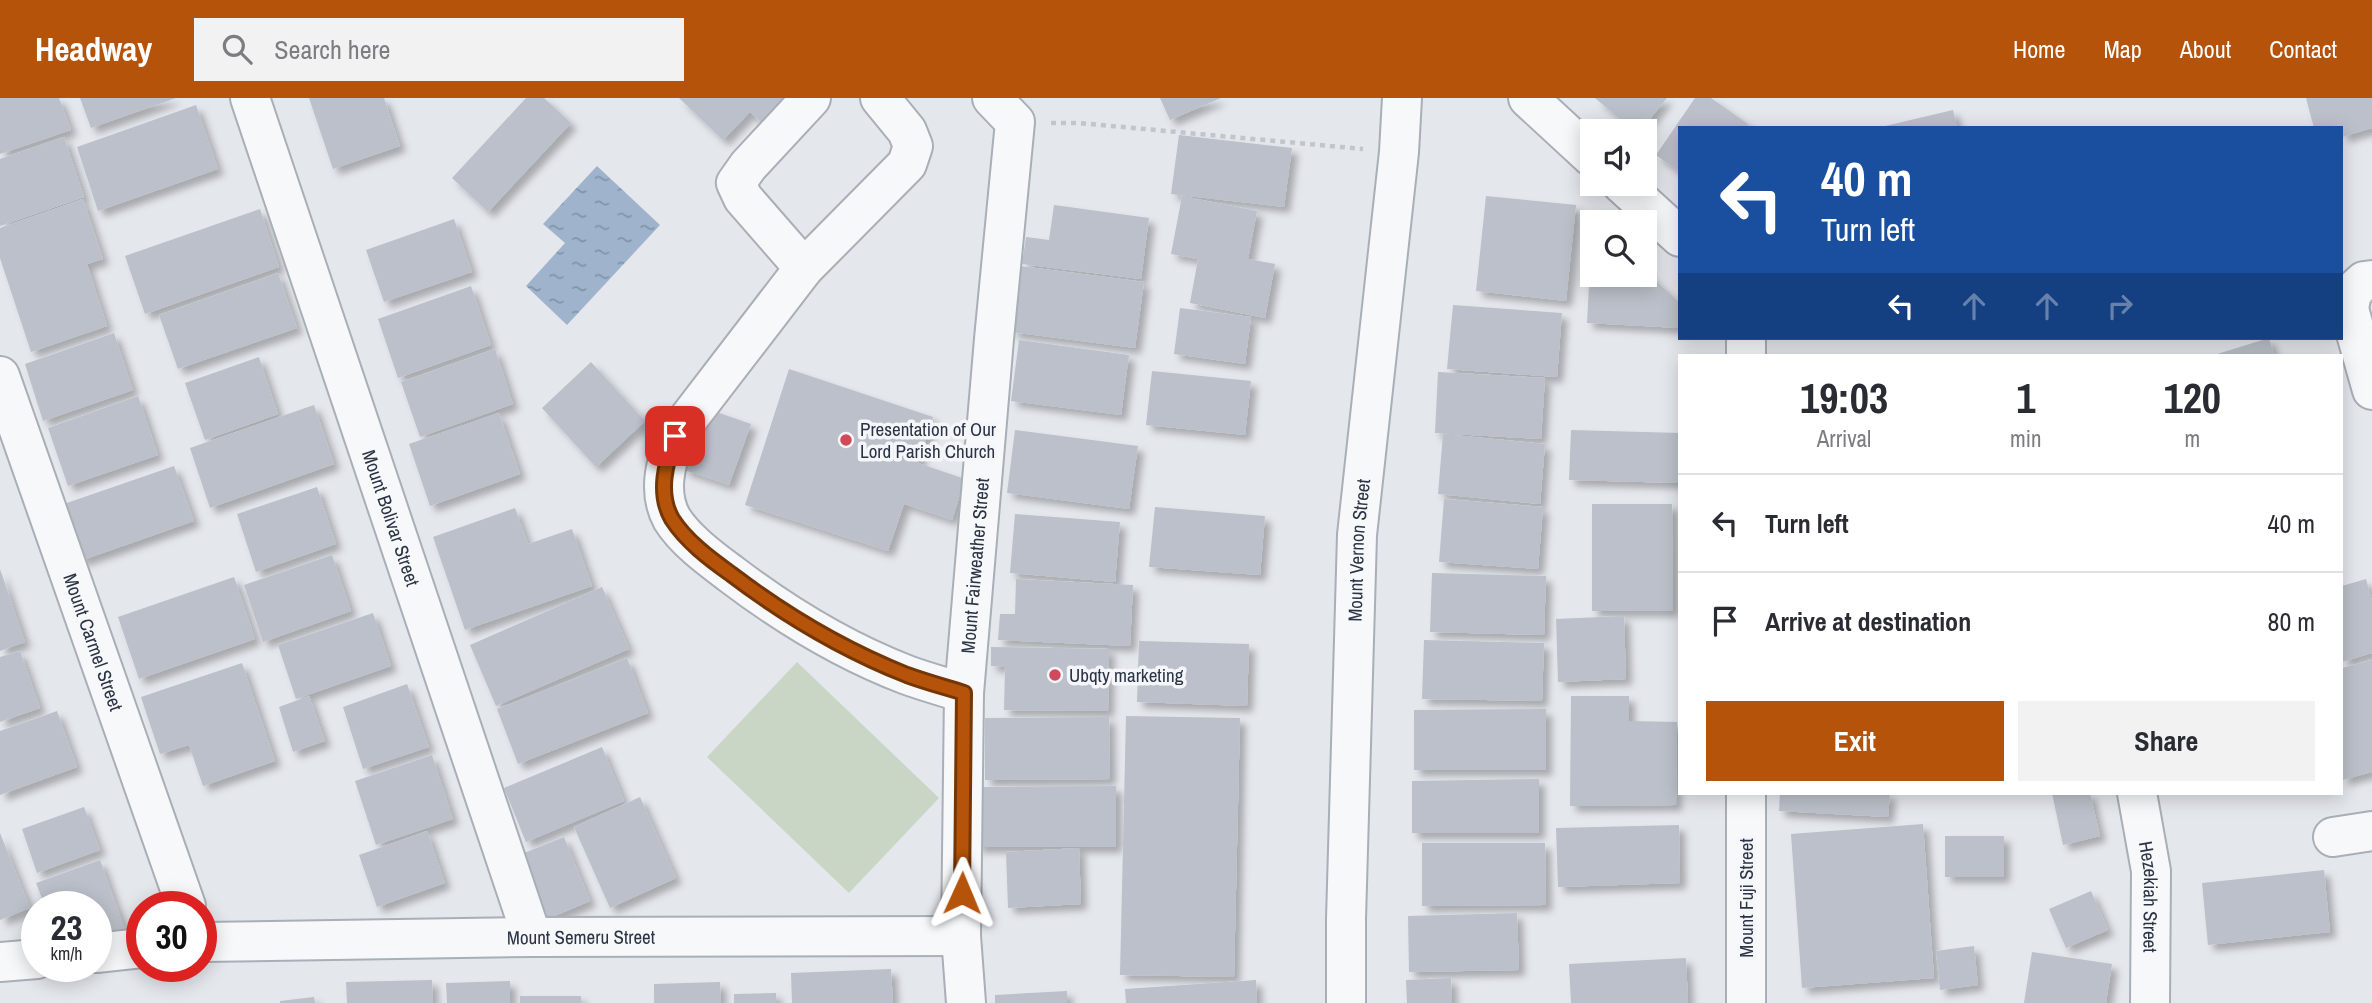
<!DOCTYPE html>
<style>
:root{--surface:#fff;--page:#f2f2f3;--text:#2b2b33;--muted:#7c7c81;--line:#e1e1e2;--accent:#b45309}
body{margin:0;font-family:"Archivo Narrow",sans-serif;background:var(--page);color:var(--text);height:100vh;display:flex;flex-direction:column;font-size:26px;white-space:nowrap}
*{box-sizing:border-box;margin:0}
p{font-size:23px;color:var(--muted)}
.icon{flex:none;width:38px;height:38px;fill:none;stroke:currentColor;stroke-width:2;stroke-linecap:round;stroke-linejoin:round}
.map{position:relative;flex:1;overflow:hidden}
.side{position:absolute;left:1678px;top:256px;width:665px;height:441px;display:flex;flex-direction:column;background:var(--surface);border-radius:0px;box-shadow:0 4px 18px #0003}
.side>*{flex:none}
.top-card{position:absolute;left:1678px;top:28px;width:665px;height:214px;border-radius:0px;box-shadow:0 4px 18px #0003;background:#1a4fa0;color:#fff;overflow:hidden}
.controls{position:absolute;left:1580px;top:21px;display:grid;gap:14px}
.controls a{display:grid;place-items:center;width:77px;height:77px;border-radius:0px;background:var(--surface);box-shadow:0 4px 18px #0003;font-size:35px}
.speed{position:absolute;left:21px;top:793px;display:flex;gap:14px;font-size:35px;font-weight:700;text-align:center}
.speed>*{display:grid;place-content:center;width:91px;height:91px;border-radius:50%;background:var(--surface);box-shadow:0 4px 18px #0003;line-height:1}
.speed small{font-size:18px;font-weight:400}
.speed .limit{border:10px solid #d22;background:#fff;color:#111}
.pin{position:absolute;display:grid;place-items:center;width:60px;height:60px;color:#fff;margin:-30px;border-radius:14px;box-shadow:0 4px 10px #0006}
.me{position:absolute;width:77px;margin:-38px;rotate:1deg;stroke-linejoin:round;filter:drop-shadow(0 0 5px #0008)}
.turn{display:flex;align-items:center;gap:24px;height:147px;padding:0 28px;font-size:32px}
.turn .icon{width:91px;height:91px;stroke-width:2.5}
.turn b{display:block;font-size:49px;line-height:60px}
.lanes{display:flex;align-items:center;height:66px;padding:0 28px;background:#0003;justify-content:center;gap:35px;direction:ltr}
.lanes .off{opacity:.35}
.eta{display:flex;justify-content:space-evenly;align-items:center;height:119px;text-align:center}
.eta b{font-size:42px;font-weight:700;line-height:49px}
.action{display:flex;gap:14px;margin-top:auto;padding:14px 28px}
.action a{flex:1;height:80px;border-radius:0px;background:var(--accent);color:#fff;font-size:28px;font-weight:700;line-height:80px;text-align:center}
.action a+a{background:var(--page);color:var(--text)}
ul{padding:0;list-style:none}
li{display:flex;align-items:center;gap:21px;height:98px;padding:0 28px;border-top:2px solid var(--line)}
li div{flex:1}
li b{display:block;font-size:26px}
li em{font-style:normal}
header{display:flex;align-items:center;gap:42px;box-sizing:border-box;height:98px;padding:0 35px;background:var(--accent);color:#fff}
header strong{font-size:33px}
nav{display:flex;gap:38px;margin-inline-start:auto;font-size:24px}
.search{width:490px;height:63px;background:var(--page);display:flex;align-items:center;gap:18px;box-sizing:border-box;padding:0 24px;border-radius:0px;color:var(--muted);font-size:26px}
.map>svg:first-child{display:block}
.pitch{fill:#c9d6c5}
.water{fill:url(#water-ripples)}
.building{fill:#bbc0ca;filter:url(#shadow)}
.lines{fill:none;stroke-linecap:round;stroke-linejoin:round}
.minor-casing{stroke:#a9aeb7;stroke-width:42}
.path{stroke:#c2c5cb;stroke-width:4.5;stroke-dasharray:5 5;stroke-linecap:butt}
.minor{stroke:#f7f8fa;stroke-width:38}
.route-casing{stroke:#753606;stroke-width:18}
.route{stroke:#b45309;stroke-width:12}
.poi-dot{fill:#d1495b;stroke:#f4f6f9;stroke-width:2.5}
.labels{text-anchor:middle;stroke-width:7;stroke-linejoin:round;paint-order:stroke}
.poi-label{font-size:19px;fill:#2b3445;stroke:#f4f6f9;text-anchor:start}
.street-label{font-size:19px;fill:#2b3445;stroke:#f4f6f9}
</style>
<header>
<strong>Headway</strong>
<div class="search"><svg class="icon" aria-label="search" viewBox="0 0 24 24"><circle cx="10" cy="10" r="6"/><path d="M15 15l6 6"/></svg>Search here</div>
<nav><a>Home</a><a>Map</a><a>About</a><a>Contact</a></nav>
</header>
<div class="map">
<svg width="2372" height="905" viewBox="0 0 2372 905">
<defs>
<pattern id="water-ripples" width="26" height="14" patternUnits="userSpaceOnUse" patternTransform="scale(1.75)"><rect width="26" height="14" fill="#9fb4cc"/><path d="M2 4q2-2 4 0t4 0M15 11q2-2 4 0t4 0" fill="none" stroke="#8293a7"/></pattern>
<filter id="shadow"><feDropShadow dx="6" dy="6" stdDeviation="3.5" flood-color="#0004"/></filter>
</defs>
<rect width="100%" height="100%" fill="#e4e7ec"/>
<path class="pitch" d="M797,564L939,700L849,795L707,659Z"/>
<path class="water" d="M597,68L660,127L567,227L526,188L565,145L543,126Z"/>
<path class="building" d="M0,0H59L71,32L0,56Z
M80,0H176L91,30Z
M309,0H384L400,48L333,71Z
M526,0H544L571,25L488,114L452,80Z
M679,0H788L763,26L750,14L723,42Z
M1160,0H1221L1170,22Z
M1595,0H1667L1640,33H1634Z
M1695,0H1711L1748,26L1746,30H1680V74L1656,57Z
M2306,0H2372V30L2342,39V30H2314Z
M196,7L218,71L98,113L77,49Z
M1953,12L1957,30H1881V29Z
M1179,37L1292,50L1284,109L1171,96Z
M64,39L84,99L0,128V61Z
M1182,98L1257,113L1248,161L1275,166L1265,220L1190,205L1198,161L1171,156Z
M1486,98L1576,107L1566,203L1476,193Z
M83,101L103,161L87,166L107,228L31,254L0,160V130Z
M1054,107L1149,120L1141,181L1022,166L1026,139L1049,142Z
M260,111L279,169L145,216L125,158Z
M454,121L472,174L384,204L366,152Z
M1020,168L1144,184L1135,250L1011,234Z
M1590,168H1592V177H1645V173L1680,205V230L1587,225Z
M278,175L297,230L178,271L159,217Z
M471,188L491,247L398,280L378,221Z
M1453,207L1562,215L1557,279L1447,271Z
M1180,210L1251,219L1245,266L1174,256Z
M114,235L133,292L43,323L25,266Z
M2269,240L2274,257H2214Z
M1019,242L1129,257L1121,317L1011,303Z
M495,251L513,306L420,339L401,284Z
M259,259L278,316L205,342L185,285Z
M591,264L645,323L596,369L542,310Z
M789,271L933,319L918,365L965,381L952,422L904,406L888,453L745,407Z
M1152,273L1251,283L1245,337L1146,327Z
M1438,274L1545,280L1541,341L1435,335Z
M138,298L158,357L68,388L48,330Z
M314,307L334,366L210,410L190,350Z
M705,310L751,326L729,387L684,372Z
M499,315L520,376L430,408L409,346Z
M1015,332L1138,348L1129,411L1007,395Z
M1571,332L1680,335V385L1569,382Z
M1443,336L1545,346L1540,406L1438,396Z
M174,368L194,423L80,463L61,407Z
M317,389L336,446L256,474L237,416Z
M1444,401L1543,409L1538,471L1439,464Z
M1592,406H1672L1673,513H1592Z
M1155,409L1265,418L1260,477L1149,469Z
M515,410L528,446L572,431L592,488L465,532L433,439Z
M1015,416L1120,424L1115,484L1010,475Z
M332,457L351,513L263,544L244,487Z
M0,471L25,544L0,553Z
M1432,475L1546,478L1544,537L1430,534Z
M234,479L255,541L139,581L118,519Z
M1016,481L1133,487L1130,548L998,542L1000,516H1015Z
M2366,481L2372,503V555L2342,564V488Z
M602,489L629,551L496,608L470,547Z
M373,515L391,568L296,601L278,547Z
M1624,518L1626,581L1558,584L1556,521Z
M1424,542L1544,545L1542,603L1422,601Z
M1139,543L1249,546L1247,608L1137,604Z
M991,549L1109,551L1108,613L1004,612L1005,569L991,568Z
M20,553L40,610L0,624V559Z
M627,560L648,615L518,666L497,611Z
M2372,562V674L2342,682V570Z
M242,565L275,663L203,688L189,647L160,656L141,599Z
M407,586L429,649L363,671L343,609Z
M309,598L325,643L293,654L279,609Z
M1571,598H1629V623L1677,624L1676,707L1570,708Z
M1546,611V672H1414V612Z
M57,613L77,669L0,697V633Z
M1126,618L1240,620L1234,879L1120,877Z
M1109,619L1110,681L985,682V620Z
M602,649L624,703L526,744L504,690Z
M432,657L453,721L376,747L355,683Z
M1539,681V735H1412V683Z
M1116,688V749H976V689Z
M1780,695H1890L1888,719L1779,713Z
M2052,695H2090L2100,738L2063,747Z
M640,699L676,780L610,810L574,729Z
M84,709L100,752L37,775L22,731Z
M1923,726L1934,880L1802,890L1791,736Z
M1679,727L1680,785L1558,789L1556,730Z
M427,733L445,785L377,809L359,757Z
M0,735L30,810L0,822Z
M1945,738H2004V779H1945Z
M564,739L590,803L545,822L519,757Z
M1422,745H1545L1546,807L1422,808Z
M1079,750L1081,806L1008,810L1006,754Z
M100,762L125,832L96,842V808H67L66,805L56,808H45L36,785Z
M2324,772L2330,834L2208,847L2202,785Z
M2091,793L2108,832L2066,850L2049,811Z
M1517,815L1519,872L1409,874L1408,818Z
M1974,848L1978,887L1940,892L1936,853Z
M2032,854L2112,866L2106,905H2024Z
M1686,860L1688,905H1571L1569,866Z
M891,871L893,905H792L791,875Z
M1451,880L1452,905H1407L1406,882Z
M432,882L433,905H347L346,884Z
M1256,882L1257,905H1126L1125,891Z
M510,883V905H447L446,885Z
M720,884L721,905H654V886Z
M1067,893V905H995V897Z
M776,895V905H734V896Z
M520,898H581V905H520Z
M314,899L315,905H280V903Z"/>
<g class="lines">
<defs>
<g id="minor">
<path id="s1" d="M250,0L532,839"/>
<path d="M811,0L748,68L736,85L743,100L804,170L907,66L913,48L907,33L880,0"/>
<path d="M1528,0L1592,59"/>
<path d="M1622,86L1680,139"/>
<path d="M804,170L675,338C666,365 657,394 672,421C685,442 711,461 731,476C785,517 844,553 907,577C926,584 945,589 964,595"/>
<path d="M2372,182L2364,183L2352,194L2349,211L2372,292"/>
<path d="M1746,240V257"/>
<path id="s2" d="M0,278L186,808"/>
<path d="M1746,695V905"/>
<path id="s3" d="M2137,695L2151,773L2150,905"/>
<path d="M2333,739L2372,733"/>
<path id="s4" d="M201,844L532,839L961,838"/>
<path d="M96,855L142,850"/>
<path d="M0,864L37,861"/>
<path id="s5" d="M966,905L961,838L964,595L994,241L1015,24L992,0"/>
<path id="s6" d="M1346,905V821L1357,437L1399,54L1402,0"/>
</g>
</defs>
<use href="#minor" class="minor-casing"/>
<path class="path" d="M1051,25H1079L1363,51"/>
<use href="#minor" class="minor"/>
</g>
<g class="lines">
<defs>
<path id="route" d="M675,338C666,365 657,395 672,421C686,443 710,461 731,476C785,517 844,552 907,577C926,584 945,589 964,595L962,795"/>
</defs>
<use href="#route" class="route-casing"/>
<use href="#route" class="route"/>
</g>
<g class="poi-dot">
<circle cx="846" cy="342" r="7"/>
<circle cx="1055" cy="577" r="7"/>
</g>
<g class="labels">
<g class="poi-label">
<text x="860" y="338">Presentation of Our<tspan x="860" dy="22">Lord Parish Church</tspan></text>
<text x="1069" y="584">Ubqty marketing</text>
</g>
<g class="street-label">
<text dy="7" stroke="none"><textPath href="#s1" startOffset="443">Mount Bolivar Street</textPath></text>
<text dy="7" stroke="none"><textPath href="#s6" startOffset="453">Mount Vernon Street</textPath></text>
<text dy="7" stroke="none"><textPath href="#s5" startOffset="438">Mount Fairweather Street</textPath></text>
<text dy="7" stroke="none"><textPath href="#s2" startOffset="282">Mount Carmel Street</textPath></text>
<text transform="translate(1746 800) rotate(-90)" y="7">Mount Fuji Street</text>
<text dy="7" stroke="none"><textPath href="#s3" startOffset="105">Hezekiah Street</textPath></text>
<text dy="7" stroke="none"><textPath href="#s4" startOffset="380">Mount Semeru Street</textPath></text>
</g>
</g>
</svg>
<div class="controls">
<a><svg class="icon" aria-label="sound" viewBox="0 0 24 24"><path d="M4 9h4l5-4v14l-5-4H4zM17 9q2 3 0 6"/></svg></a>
<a><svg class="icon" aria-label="search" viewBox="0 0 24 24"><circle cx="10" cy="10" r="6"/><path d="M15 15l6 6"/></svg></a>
</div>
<div class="speed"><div>23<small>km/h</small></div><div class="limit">30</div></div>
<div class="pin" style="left:675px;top:338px;background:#d93025"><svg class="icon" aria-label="arrive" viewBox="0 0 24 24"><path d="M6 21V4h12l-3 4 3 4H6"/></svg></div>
<svg class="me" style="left:962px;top:795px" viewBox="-20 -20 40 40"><path d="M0-17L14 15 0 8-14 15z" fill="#b45309" stroke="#fff" stroke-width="4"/></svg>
<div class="top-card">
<div class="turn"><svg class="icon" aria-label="left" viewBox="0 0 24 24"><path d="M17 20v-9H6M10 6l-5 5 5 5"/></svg><div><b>40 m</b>Turn left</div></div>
<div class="lanes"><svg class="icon" aria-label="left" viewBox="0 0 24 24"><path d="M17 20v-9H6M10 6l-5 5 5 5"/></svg><svg class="icon off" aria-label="ahead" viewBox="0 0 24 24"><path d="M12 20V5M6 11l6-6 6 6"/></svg><svg class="icon off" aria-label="ahead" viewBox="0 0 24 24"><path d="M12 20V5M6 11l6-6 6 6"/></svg><svg class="icon off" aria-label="right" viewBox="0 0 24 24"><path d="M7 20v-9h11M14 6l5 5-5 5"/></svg></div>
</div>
<section class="side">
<div class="eta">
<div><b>19:03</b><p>Arrival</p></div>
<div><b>1</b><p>min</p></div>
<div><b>120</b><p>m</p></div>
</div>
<ul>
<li><svg class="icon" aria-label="left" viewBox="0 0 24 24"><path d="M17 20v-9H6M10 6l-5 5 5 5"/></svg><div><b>Turn left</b></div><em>40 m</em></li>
<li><svg class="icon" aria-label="arrive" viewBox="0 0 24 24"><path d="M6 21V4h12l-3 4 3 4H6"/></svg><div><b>Arrive at destination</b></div><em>80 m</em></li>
</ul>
<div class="action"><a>Exit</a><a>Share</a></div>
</section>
</div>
